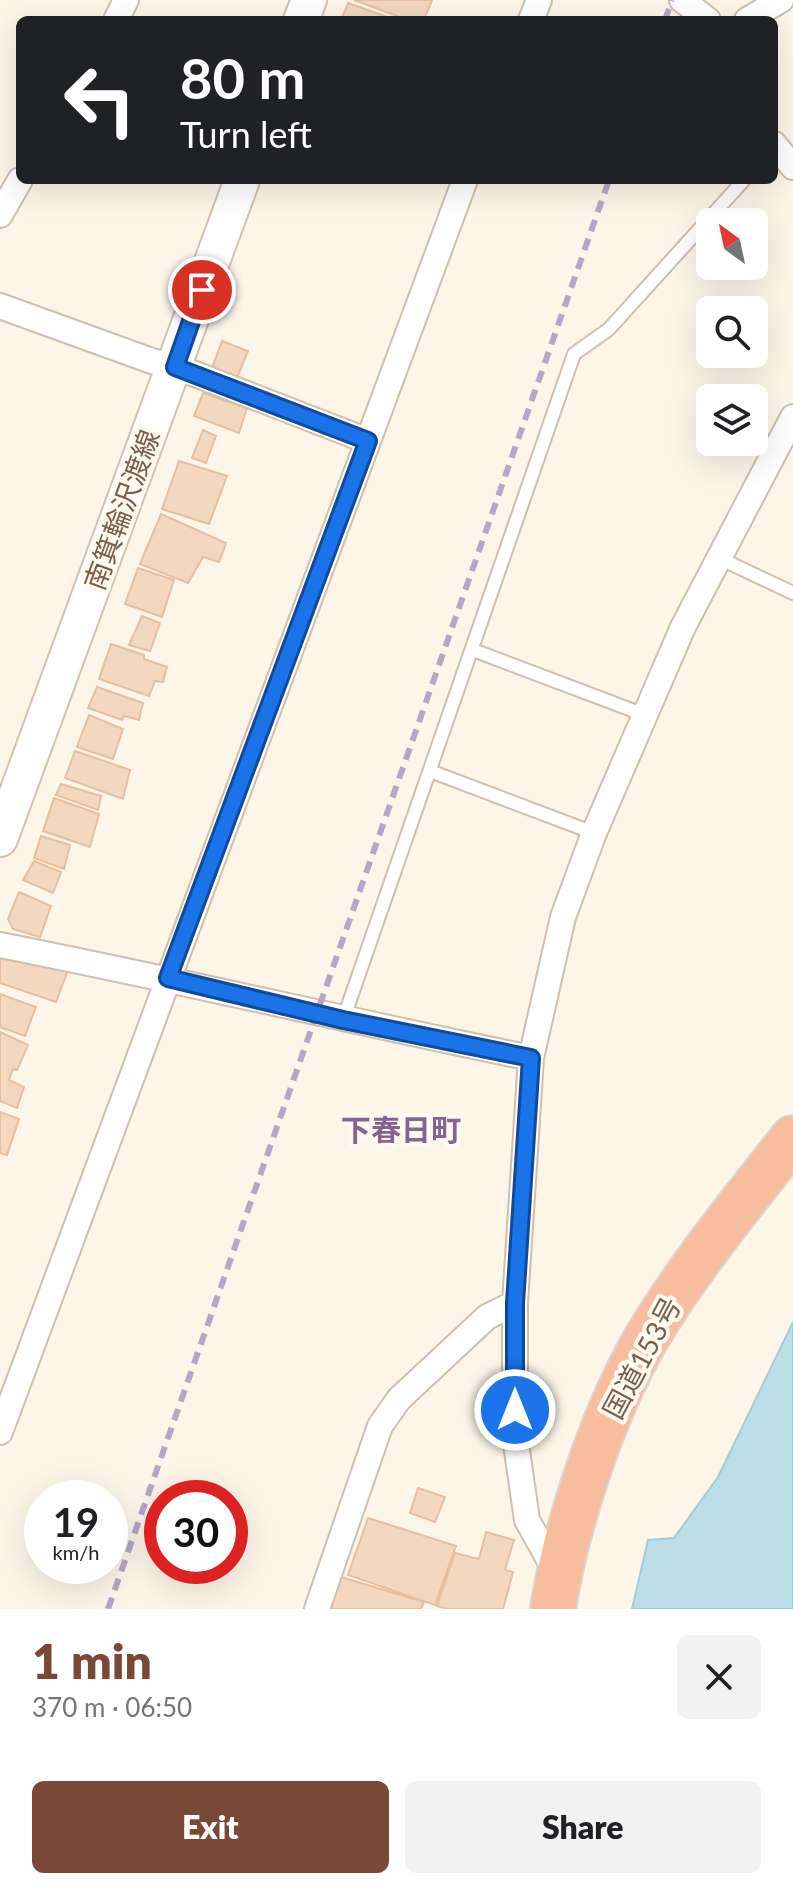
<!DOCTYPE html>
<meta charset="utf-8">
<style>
:root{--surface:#fff;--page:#f2f2f2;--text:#202124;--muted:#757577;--accent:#7a4936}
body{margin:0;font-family:Lato,"Noto Sans JP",sans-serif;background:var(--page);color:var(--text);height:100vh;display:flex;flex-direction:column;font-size:30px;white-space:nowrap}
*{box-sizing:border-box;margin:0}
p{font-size:26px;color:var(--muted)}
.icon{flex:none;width:44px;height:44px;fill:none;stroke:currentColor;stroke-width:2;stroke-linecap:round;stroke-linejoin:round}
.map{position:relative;height:1609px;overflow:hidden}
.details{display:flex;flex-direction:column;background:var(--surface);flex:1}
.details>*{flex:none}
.banner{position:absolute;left:16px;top:16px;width:762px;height:168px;border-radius:12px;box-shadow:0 8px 32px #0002;background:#202124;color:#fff;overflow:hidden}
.needle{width:52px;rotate:327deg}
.controls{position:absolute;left:696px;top:208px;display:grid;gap:16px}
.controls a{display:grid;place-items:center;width:72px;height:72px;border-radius:12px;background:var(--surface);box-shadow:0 8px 32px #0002;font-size:40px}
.speed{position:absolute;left:24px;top:1480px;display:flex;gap:16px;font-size:40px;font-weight:700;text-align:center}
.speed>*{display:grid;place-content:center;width:104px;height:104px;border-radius:50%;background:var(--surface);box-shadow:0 8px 32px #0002;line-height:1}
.speed small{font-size:20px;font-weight:400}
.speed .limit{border:12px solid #d22;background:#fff;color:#111}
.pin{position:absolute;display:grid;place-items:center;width:68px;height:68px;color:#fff;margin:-34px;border:4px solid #fff;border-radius:50%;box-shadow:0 2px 8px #0007}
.me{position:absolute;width:88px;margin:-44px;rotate:0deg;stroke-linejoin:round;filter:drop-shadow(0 0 6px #0008)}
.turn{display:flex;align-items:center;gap:28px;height:168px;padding:0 32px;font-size:36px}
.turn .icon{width:104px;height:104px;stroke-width:2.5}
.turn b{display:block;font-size:56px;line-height:68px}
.round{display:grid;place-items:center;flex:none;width:84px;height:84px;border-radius:12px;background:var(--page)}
.overview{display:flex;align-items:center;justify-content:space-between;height:136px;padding:0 32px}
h1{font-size:48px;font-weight:800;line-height:60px;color:var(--accent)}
.cta{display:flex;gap:16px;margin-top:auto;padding:16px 32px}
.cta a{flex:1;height:92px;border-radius:12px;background:var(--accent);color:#fff;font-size:32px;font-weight:800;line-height:92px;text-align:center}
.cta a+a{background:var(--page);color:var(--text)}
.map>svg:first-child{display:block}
.water{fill:#bbdee8;stroke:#a1cdda;stroke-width:2}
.building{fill:#f3d7bf;stroke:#e6bf9f;stroke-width:2}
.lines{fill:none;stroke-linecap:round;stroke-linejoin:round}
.lane-casing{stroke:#cfbfad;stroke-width:16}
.street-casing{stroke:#cfbfad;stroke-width:28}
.secondary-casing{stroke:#d5c1ad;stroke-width:38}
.highway-casing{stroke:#dcd5d0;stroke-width:48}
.lane{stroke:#fff;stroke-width:12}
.street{stroke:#fff;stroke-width:24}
.secondary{stroke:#fff;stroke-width:34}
.highway{stroke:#f8bc9e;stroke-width:44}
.rail{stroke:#baa5c8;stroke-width:6;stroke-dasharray:12 8;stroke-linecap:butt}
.route-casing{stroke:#114b97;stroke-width:20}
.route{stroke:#1a73e8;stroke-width:14}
.labels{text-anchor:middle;stroke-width:8;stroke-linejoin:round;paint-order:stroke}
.street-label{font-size:28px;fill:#785e4b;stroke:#fffaef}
.neighbourhood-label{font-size:30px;font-weight:bold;fill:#876394;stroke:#fffaef}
</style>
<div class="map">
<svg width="793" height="1609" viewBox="0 0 793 1609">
<rect width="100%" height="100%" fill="#fdf6e8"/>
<path class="water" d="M793,1322V1609H632L648,1540L674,1538L718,1477Z"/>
<path class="building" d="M354,0H432L424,20H408Z
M348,3L390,18L341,20Z
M222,341L248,351L237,378L216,370L213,365Z
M203,393L247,408L239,433L194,416Z
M203,430L216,436L206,463L192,458Z
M179,461L227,476L209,524L162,509Z
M161,514L226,543L219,562L203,557L188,583L140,564Z
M138,568L174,580L162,617L125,604Z
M142,616L160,623L150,651L129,645Z
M111,644L144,655V659L167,667L163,682L155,681L149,696L99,679Z
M97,687L143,703L139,720L124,716L122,720L88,708Z
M89,715L123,729L113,759L77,747Z
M75,751L130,770L123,799L65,778Z
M61,784L101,796L98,810L56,795Z
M54,798L99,814L90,847L43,831Z
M41,836L70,845L64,869L34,858Z
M34,861L61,872L53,893L23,880Z
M19,892L51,906L40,937L13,929L8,919Z
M0,957L68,970L56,1002L0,983Z
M0,994L36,1007L25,1036L0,1027Z
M0,1032L28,1045L17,1070L13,1069L9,1080L24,1087L17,1108L0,1101Z
M0,1112L19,1119L7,1155L0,1153Z
M418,1488L445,1497L435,1522L410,1513Z
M368,1518L456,1546L435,1605L348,1575Z
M486,1532L514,1540L505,1570L513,1572L503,1609H448L437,1606L455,1553L479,1559Z
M341,1577L424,1602L421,1609H331Z"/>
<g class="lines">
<defs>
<path id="lane" d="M719,558L793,593
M473,650L645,715
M430,771L594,833
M343,1020L574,354L609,329L744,180"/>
<path id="street" d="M682,0L708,20
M116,20L126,0
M531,20L539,0
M747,20L781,0
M774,144L793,167
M0,215L20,180
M0,306L149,360L195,374L368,441
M0,945C178,980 354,1022 531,1058
M0,1432L465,180
M557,1574L527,1520L515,1437V1303L531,1058L563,917L594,833L683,627L793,417
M317,1609L380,1426L399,1399L487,1317L515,1303"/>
<path id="secondary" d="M301,20L309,0
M0,839L242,180"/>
<path id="highway" d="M553,1609C566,1525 603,1413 646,1339C688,1268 742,1203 793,1138"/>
</defs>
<use href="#lane" class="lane-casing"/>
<use href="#street" class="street-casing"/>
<use href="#secondary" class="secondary-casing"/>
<use href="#highway" class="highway-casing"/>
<use href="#lane" class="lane"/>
<use href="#street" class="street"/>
<use href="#secondary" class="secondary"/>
<use href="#highway" class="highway"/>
<path class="rail" d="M665,20L672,0
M108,1609L609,180"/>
</g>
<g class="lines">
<defs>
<path id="route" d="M202,290L175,367L368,441L168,978L343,1020L531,1058L515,1303V1410"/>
</defs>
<use href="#route" class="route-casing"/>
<use href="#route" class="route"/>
</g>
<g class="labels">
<g class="street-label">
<text transform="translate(122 510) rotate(-70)" y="10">南箕輪沢渡線</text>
<text transform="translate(642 1358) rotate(-62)" y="10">国道153号</text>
</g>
<g class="neighbourhood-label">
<text x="401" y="1141">下春日町</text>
</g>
</g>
</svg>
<div class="controls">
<a><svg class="needle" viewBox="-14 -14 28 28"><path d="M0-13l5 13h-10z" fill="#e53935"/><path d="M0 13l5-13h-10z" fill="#757577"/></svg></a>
<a><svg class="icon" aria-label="search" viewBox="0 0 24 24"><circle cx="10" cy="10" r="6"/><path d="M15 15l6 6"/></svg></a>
<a><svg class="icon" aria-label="layers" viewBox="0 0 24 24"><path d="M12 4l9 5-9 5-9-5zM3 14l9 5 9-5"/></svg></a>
</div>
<div class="speed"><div>19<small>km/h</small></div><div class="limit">30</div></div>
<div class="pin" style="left:202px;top:290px;background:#d93025"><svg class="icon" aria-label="arrive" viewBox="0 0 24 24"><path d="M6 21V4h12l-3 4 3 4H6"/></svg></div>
<svg class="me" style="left:515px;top:1410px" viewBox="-20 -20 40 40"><circle r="17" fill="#1a73e8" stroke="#fff" stroke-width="3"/><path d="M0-11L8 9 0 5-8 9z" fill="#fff"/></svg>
<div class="banner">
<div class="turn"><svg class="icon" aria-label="left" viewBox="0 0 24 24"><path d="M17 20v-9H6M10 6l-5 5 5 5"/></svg><div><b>80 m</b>Turn left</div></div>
</div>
</div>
<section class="details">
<div class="overview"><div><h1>1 min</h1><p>370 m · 06:50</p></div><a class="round"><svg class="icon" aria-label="close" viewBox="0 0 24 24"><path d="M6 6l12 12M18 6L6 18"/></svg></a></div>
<div class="cta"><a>Exit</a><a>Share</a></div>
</section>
